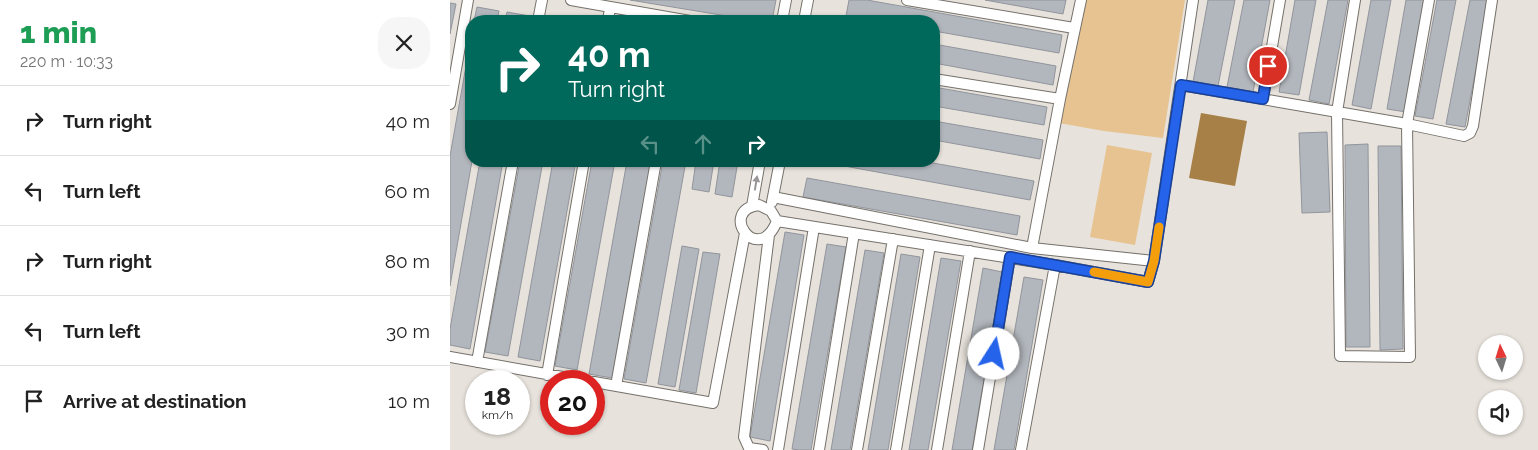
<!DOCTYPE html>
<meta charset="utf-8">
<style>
:root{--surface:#fff;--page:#f6f6f6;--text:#222;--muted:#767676;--line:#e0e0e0}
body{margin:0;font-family:Raleway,sans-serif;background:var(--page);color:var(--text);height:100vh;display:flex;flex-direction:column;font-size:19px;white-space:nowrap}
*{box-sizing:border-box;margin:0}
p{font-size:16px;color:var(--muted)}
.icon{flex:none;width:28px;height:28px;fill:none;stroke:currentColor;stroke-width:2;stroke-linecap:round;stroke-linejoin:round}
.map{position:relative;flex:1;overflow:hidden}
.panel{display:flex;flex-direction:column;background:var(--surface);width:450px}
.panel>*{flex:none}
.hud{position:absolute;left:15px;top:15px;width:475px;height:152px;border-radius:20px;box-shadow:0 1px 4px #0004;background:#00695c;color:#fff;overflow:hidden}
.needle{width:32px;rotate:356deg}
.controls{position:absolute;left:1028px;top:335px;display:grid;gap:10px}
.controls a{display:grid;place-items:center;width:45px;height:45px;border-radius:50%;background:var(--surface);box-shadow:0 1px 4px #0004;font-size:25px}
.speed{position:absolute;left:15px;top:370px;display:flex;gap:10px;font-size:25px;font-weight:700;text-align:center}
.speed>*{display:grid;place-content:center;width:65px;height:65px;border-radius:50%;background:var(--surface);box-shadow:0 1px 4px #0004;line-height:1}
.speed small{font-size:12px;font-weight:400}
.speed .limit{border:8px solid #d22;background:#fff;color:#111}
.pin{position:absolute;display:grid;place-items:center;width:42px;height:42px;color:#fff;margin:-21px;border:2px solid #fff;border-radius:50%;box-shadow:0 1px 5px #0007}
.me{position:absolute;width:55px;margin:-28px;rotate:10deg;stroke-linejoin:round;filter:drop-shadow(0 0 4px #0008)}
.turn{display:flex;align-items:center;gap:18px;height:105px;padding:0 20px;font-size:22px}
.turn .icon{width:65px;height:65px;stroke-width:2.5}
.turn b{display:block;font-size:35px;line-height:42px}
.lanes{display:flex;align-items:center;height:48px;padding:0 20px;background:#0003;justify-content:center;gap:25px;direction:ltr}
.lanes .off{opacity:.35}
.round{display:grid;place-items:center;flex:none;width:52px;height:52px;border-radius:20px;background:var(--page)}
.overview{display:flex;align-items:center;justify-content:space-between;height:85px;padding:0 20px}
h1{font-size:30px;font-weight:800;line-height:38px;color:#1e9e55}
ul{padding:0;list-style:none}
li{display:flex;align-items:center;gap:15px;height:70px;padding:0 20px;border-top:1px solid var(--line)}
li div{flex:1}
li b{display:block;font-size:19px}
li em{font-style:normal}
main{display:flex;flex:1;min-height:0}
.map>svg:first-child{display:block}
.green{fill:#e7c391}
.water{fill:#a78047}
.building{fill:#b2b7bd;stroke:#91959c}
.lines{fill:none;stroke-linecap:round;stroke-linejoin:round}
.service-casing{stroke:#75716b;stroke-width:12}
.service{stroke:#fff;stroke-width:10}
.oneway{fill:#989696}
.route-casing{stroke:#184099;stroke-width:12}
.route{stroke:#2563eb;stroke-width:9}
.slow{stroke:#f59e0b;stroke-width:9}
</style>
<main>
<section class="panel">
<div class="overview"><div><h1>1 min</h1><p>220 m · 10:33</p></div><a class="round"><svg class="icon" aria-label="close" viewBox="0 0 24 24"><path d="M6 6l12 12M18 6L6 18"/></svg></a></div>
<ul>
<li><svg class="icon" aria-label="right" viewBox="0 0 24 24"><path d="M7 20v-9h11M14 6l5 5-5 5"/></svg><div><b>Turn right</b></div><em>40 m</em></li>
<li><svg class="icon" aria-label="left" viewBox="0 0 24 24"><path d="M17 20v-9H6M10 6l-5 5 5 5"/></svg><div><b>Turn left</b></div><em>60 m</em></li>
<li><svg class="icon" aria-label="right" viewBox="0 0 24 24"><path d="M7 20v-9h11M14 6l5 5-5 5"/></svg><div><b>Turn right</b></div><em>80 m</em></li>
<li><svg class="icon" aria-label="left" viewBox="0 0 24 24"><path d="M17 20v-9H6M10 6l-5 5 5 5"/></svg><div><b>Turn left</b></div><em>30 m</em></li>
<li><svg class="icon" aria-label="arrive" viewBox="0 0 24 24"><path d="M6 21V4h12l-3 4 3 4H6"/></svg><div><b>Arrive at destination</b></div><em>10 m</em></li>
</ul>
</section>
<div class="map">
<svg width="1088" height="450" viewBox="0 0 1088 450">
<rect width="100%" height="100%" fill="#e7e2db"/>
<path class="green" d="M632,0H735L713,138L654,131L609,123Z
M657,145L702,153L685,245L640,237Z"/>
<path class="water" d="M751,113L797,121L785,186L739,178Z"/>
<path class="building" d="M180,0H326L322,21H307Z
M399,0H417L612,35L609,53L484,31V21H428L396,16Z
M535,0H616L613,14Z
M758,0H785L768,86L743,82Z
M794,0H820L803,92L777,87Z
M845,0H866L849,95L829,92Z
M878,0H898L879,104L859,100Z
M921,0H941L921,109L902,105Z
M956,0H975L956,112L937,109Z
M987,0H1006L983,119L965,116Z
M1020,0H1039L1015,127L996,124Z
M0,3L6,4L0,34Z
M27,7L49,11L47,21H24Z
M57,12L80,16L79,21H55Z
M21,38L22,161L0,286V156Z
M484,44L606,66L603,85L484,63Z
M484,87L597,107L594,125L484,106Z
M484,121L593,140L590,159L484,140Z
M877,132L880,212L852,213L849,133Z
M918,144L920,347H896L895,145Z
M928,146H951L953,349L930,350Z
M30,161H53L20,349L0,345V329Z
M70,161H93L58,356L35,352Z
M103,161H126L90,361L68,357Z
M142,161H165L127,370L105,366Z
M177,161H201L162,378L139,374Z
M213,161H236L196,383L174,379Z
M246,161H264L259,192L242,189Z
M270,161H288L282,197L265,194Z
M367,161H472L584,181L580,200Z
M357,178L570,216L567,235L353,197Z
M335,232L354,235L320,441L300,437Z
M377,244L396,247L361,450H349L342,449Z
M232,246L249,249L225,387L208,384Z
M415,250L434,253L400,450H381Z
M253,252L270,254L246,393L229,390Z
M451,254L470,257L438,450H418Z
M491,258L511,261L478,450H459Z
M533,268L552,272L522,450H502Z
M574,277L593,280L564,450H544Z"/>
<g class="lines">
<defs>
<path id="service" d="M121,0L240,21
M457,0L624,28
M905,0L887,112L890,356L960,357L957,124L979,0
M88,21L92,0
M158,21L160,8
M332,21L336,0
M354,21L358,0
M484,79L610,99
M731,85L957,124L1014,136L1020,133L1023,126L1042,0
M813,99L830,0
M0,104L18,0
M323,197L582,248L610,99L631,0
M322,202L330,161
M309,205L321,211L327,221C308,268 267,210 309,205Z
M302,206L310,161
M327,221L605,265L698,282L704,261L743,0
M582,248L704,261
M0,357L136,381
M27,362L63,161
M97,375L134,161
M144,382L263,403L295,233
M166,386L206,161
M313,450L299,448L294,437L319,235
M328,450L364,227
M369,450L404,233
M407,450L443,239
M446,450L480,245
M487,450L520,251
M528,450L560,257
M571,450L605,265"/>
</defs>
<use href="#service" class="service-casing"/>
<use href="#service" class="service"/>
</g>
<defs><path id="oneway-solid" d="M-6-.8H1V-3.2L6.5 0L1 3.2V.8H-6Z" transform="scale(1.25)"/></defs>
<use class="oneway" href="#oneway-solid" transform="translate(306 183) rotate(-81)"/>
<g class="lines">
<defs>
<path id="route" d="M544,354L560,257L698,282L704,261L731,85L813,99L818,66"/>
</defs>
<use href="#route" class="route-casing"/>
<use href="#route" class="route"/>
<path class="slow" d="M644,272L698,282L704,261L709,227"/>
</g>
</svg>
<div class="controls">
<a><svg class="needle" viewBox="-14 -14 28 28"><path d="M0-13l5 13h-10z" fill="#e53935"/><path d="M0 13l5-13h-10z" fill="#767676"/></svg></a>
<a><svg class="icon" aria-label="sound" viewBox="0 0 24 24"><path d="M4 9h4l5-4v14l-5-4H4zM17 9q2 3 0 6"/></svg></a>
</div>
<div class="speed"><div>18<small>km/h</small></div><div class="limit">20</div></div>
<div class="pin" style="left:818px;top:66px;background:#d93025"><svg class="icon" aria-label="arrive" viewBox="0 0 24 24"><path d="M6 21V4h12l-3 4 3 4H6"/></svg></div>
<svg class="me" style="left:544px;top:354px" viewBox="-20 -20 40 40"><circle r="19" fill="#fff"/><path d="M0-13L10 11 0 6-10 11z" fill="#2563eb"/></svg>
<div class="hud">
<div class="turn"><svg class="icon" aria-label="right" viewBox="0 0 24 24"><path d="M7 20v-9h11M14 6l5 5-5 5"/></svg><div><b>40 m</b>Turn right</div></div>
<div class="lanes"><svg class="icon off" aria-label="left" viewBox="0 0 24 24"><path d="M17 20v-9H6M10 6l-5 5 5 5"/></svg><svg class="icon off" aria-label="ahead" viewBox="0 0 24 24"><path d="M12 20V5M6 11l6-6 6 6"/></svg><svg class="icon" aria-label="right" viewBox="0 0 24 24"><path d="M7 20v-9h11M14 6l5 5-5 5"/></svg></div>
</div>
</div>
</main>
